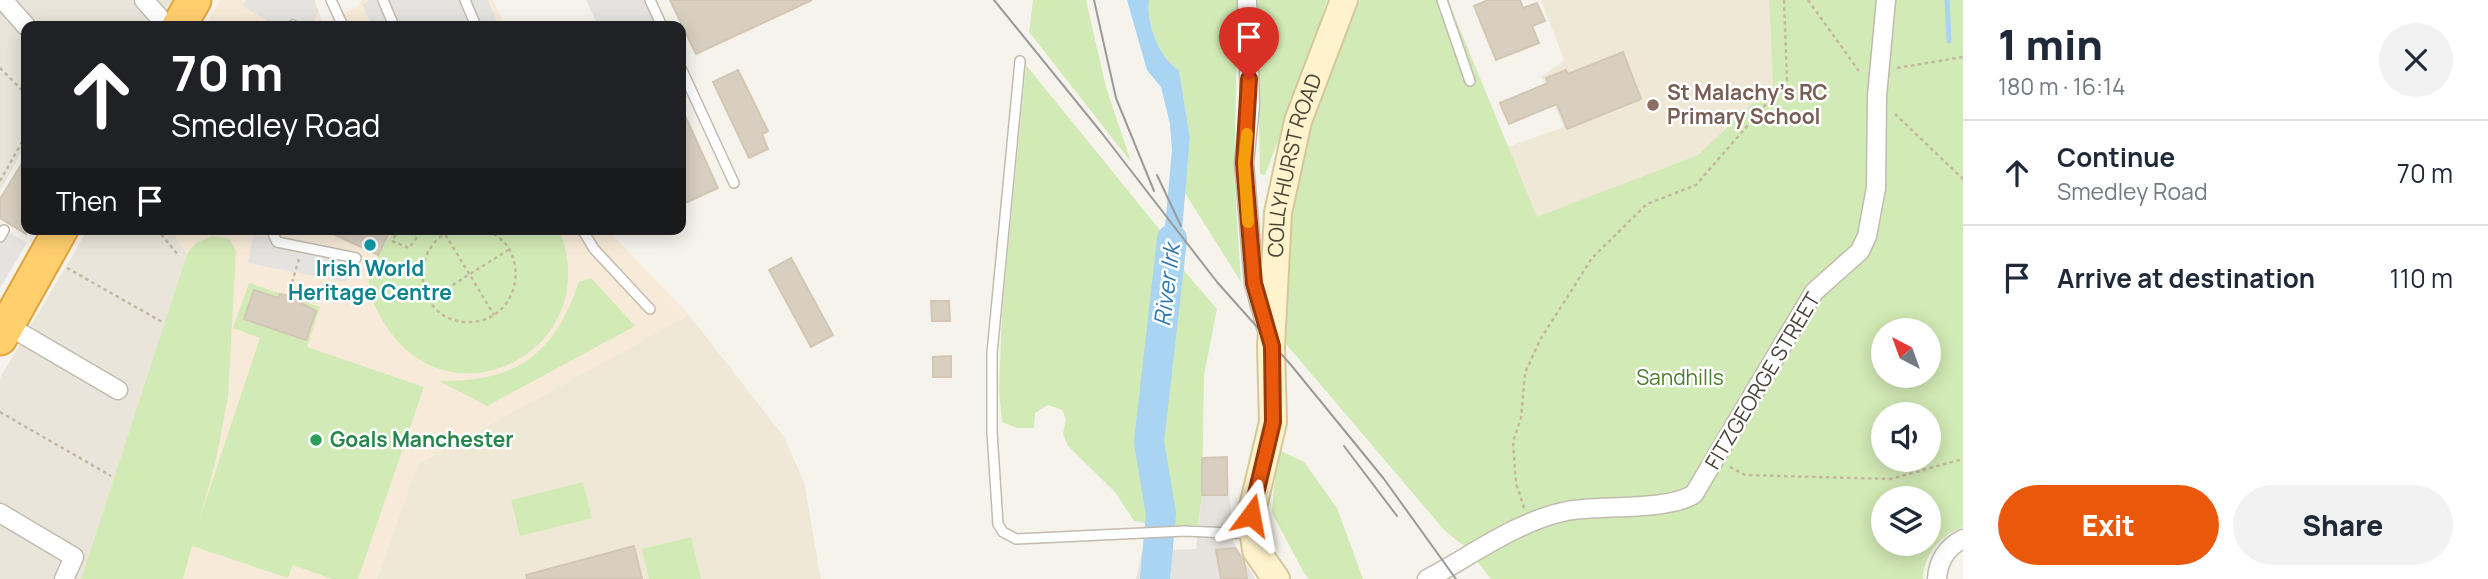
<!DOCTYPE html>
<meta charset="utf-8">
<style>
:root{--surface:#fff;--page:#f2f2f3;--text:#1f2937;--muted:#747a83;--line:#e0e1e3;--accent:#ea580c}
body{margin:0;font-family:Manrope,sans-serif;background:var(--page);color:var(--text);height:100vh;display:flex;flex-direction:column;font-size:26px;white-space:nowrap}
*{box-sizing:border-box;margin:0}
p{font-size:23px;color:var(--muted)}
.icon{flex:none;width:38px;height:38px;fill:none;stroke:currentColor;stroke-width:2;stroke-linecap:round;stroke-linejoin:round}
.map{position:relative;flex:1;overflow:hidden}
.side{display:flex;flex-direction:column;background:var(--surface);width:525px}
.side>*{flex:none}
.top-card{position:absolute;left:21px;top:21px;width:665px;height:214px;border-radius:14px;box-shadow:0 4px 18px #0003;background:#202124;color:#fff;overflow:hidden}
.needle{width:46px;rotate:319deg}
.buttons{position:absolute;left:1871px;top:318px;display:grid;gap:14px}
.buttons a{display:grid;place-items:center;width:70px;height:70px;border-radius:50%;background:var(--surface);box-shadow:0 4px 18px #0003;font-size:35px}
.pin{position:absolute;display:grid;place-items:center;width:60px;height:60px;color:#fff;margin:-72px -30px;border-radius:50% 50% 50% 0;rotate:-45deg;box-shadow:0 0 7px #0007}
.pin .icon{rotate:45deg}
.me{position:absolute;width:77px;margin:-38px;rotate:13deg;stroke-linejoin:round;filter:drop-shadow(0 0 5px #0008)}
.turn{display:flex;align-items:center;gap:24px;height:147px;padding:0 35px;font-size:32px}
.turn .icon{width:91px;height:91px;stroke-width:2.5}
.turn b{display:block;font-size:49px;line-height:60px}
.then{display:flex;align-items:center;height:66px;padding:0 35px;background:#0003;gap:14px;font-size:26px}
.round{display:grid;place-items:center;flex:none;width:74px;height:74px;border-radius:37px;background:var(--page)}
.headline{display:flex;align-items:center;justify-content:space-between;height:119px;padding:0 35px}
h1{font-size:42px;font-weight:800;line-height:52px}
.cta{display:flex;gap:14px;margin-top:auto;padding:14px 35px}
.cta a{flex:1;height:80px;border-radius:42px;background:var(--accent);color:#fff;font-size:28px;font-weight:800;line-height:80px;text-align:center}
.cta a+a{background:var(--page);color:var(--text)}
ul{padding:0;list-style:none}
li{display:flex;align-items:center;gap:21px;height:105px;padding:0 35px;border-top:2px solid var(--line)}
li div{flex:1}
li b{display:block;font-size:26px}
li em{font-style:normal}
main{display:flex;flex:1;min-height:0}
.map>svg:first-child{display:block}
.residential{fill:#eae5da}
.commercial{fill:#f7ead8}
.industrial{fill:#e6e2dd}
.education{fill:#efe8d6}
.green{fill:#d2eab5;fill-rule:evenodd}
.parking{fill:#e5e3e0}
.water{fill:#a9d4f2}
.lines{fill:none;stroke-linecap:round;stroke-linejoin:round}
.stream{stroke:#a9d4f2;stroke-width:5}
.river{stroke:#a9d4f2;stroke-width:30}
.building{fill:#d8cfc1;stroke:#d3c7b4;stroke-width:2}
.lane-casing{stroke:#c2bbae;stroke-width:12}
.street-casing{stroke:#c2bbae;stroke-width:21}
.secondary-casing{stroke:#d6c79b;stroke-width:30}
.highway-casing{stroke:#e0a43c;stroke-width:37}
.path{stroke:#c4b79f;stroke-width:2.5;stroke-dasharray:3.5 3.5;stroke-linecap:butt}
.lane{stroke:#fff;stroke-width:9}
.street{stroke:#fff;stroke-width:18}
.secondary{stroke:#fff3cd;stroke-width:26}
.highway{stroke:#ffcf6e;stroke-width:33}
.tram{stroke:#9a9a9a;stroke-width:2}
.route-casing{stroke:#983908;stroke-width:18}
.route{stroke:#ea580c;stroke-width:12}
.slow{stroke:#f59e0b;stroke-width:12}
.education-dot{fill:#8d6e63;stroke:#fff;stroke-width:2.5}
.culture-dot{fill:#0f9aa8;stroke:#fff;stroke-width:2.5}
.leisure-dot{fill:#2e9e5b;stroke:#fff;stroke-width:2.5}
.labels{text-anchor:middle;stroke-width:5;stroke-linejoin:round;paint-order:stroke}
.education-label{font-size:21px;font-weight:bold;fill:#785e54;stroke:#fff;text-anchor:start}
.street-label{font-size:21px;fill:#4b4439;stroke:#fff}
.culture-label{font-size:21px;font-weight:bold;fill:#0d838f;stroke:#fff}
.park-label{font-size:21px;fill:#4a7f2a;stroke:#fff}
.leisure-label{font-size:21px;font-weight:bold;fill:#27864d;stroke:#fff;text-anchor:start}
.water-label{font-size:23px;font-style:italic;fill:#2e7ab2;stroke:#fff}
</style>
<main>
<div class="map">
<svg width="1963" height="579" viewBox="0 0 1963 579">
<rect width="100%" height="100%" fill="#f6f3ec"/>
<path class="residential" d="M0,0H173L158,26H26V144L0,191Z
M88,229H171L187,254L81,579H0V378Z"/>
<path class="commercial" d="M220,0H315L323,24L358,6L362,0H493L505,26H205Z
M171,229H611L617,240L689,315L419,463L377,579H81L187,254Z"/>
<path class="industrial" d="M1227,457L1233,541L1255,579H1136L1142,551L1196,549L1202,495V458Z"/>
<path class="education" d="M1541,0H1769L1773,84L1698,155L1537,218L1508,147L1564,127L1541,77L1564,60Z
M689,315L784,437L804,482L821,579H377L418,464Z"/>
<path class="green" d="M1033,0H1086L1106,87L1131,162L1029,32Z
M1149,0H1238L1234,175L1241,282L1185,193L1190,138L1179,70C1159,58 1146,23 1149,0Z
M1257,0H1327L1304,73L1265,175L1260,174Z
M1360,0H1448L1537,217L1698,155L1773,84L1769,0H1963V527C1940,535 1924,554 1923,579H1491L1467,548L1445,531L1286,344L1289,225L1305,137ZM1883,331H1928V376H1883ZM1883,415H1928V460H1883ZM1883,499H1928V544H1883Z
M1026,65L1164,235L1143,440L1154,525L1134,521L1115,492L1068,446L1063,434L1066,419L1062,410L1048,405L1035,413L1034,428H1017L1002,422L999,390L1002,313Z
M395,229H559C608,350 448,432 383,321C376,310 367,289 369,276C372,261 387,242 395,229Z
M212,236L230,239L236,251L228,397L215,464L199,521L260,338L233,328L249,283L320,307L307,347L424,387L358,579H332L293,565L288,578L192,546L183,579H81L187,254L196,243Z
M1179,265L1217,309L1204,375L1202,495L1198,525L1168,526L1158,442L1168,325Z
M591,278L635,326L487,406L439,381C517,382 554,355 579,282Z
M1277,449L1304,462L1337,508L1363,579H1309L1304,573L1272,513Z
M583,482L592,518L520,536L511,500Z
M691,537L701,579H649L642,549Z"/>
<path class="parking" d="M246,0H314L318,11L313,26H276L243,6Z
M370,0H488L499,26H372L362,4Z
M586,0H646L658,26H598Z
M0,227L27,243L0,288Z
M253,236L286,239L353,253L346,282L248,263Z"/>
<path class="water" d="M1127,0H1149C1146,23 1159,58 1179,70L1190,138L1179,265L1174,285L1161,271L1172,150L1170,124L1161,87L1147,70Z"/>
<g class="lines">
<path class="stream" d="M1947,0L1949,41"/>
<path class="river" d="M1155,579L1161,514L1149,442L1172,239"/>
</g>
<path class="building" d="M670,0H812L696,54Z
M1488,0H1520L1523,8L1537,3L1545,21L1532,26L1539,43L1496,60L1474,6Z
M1623,52L1641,99L1567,129L1557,104L1509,124L1500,103L1548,83L1546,78L1566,70L1568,74Z
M738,70L768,131L762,134L768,149L749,158L713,82Z
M681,107L718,188L681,205Z
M26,157V234L0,218V199Z
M323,229H391L378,255Z
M791,258L833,335L811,347L769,270Z
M254,290L278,298L280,294L288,296L316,311L306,340L244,319Z
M931,301H949L950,321H932Z
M951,356V377H933V357Z
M1227,457V495H1202V458Z
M634,546L642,579H527L526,575Z
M1235,548L1244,561L1247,579H1221L1216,550Z"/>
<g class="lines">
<defs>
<path id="lane" d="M331,0L343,26
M383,0L394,26
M465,0L476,26
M650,0L662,26
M1442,0L1470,81
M293,26V25
M1020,61L992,353V432L998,524L1003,532L1016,539L1185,531L1252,534
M681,68L734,183
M271,229L277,242L356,258
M582,229L594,249L650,309
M0,237L4,230"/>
<path id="street" d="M3,0L26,26
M144,0L167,26
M1247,0L1250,105L1244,163L1254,283L1266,327
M7,325L118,390
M0,513L74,557L64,579
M1427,579C1471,556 1517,521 1567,511C1601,505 1669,511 1694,494L1814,292L1860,251L1867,236L1876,188L1877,96L1886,0
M1937,579C1938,561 1947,547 1963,539"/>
<g id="secondary">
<path id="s1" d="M1276,579L1256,550L1251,515L1273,422L1271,346L1278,213L1298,121L1344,0"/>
</g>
<path id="highway" d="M179,26L194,0
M0,338L61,229"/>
</defs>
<use href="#lane" class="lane-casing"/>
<use href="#street" class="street-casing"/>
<use href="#secondary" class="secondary-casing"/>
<use href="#highway" class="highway-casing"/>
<path class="path" d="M1808,0L1861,74
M0,68L26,94
M1897,68L1963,57
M1895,114L1963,179
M0,181L26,135
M157,229L178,255
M399,229L392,241L409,248L423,229
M442,229L494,315
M454,229C406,247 415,323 469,322C522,322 534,245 483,229
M67,268L164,323
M288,296L299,259
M429,300L508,250
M0,412L111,476
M1730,467L1745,475L1890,479L1963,459
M1524,508L1516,483L1513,442L1521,418L1525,373L1540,340L1592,258L1647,204L1696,185L1787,80L1784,0"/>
<use href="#lane" class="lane"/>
<use href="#street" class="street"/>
<use href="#secondary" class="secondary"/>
<use href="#highway" class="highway"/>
<path class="tram" d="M994,0L1101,132L1217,282L1291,365L1384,479L1456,579
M1094,0L1116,98L1154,191
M1157,175L1181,226
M1344,446L1397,516"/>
</g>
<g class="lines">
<defs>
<path id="route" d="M1249,79L1244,163L1254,283L1272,346L1273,422L1251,515"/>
</defs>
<use href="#route" class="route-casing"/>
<use href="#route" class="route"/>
<path class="slow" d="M1247,134L1244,163L1248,222"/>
</g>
<circle class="education-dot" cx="1653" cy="105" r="7"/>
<circle class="culture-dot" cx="370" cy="245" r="7"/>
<circle class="leisure-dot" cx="316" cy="440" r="7"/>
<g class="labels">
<g class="education-label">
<text x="1667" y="100">St Malachy's RC<tspan x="1667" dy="24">Primary School</tspan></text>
</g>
<g class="street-label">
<text dy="7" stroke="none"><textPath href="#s1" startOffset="425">COLLYHURST ROAD</textPath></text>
<text transform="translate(1763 381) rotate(-59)" y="7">FITZGEORGE STREET</text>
</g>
<g class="culture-label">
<text x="370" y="276">Irish World<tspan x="370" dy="24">Heritage Centre</tspan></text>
</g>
<g class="park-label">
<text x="1680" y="385">Sandhills</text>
</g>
<g class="leisure-label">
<text x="330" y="447">Goals Manchester</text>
</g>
<g class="water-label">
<text transform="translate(1167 285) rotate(-83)" y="8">River Irk</text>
</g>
</g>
</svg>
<div class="buttons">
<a><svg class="needle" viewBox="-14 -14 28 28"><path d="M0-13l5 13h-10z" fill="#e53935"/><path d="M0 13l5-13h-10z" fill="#747a83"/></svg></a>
<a><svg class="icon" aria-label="sound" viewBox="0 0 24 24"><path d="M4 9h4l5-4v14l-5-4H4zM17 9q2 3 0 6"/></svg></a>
<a><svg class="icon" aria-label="layers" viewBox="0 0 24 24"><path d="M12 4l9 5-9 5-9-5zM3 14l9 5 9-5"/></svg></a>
</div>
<div class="pin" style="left:1249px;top:79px;background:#d93025"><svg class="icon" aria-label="arrive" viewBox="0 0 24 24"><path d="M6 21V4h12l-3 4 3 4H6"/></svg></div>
<svg class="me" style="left:1251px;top:515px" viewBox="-20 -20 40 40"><path d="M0-17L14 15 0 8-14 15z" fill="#ea580c" stroke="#fff" stroke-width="4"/></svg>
<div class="top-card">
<div class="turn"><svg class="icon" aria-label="ahead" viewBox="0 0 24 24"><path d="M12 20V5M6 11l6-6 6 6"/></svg><div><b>70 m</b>Smedley Road</div></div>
<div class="then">Then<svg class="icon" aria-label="arrive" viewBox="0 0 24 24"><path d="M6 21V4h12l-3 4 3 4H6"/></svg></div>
</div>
</div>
<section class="side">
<div class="headline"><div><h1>1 min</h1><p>180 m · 16:14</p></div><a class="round"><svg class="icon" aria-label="close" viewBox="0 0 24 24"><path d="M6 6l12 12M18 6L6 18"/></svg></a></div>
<ul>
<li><svg class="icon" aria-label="ahead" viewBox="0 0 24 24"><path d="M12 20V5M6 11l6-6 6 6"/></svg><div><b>Continue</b><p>Smedley Road</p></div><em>70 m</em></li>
<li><svg class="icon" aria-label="arrive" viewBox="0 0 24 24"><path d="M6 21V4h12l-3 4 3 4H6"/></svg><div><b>Arrive at destination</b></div><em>110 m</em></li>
</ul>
<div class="cta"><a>Exit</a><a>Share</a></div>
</section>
</main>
